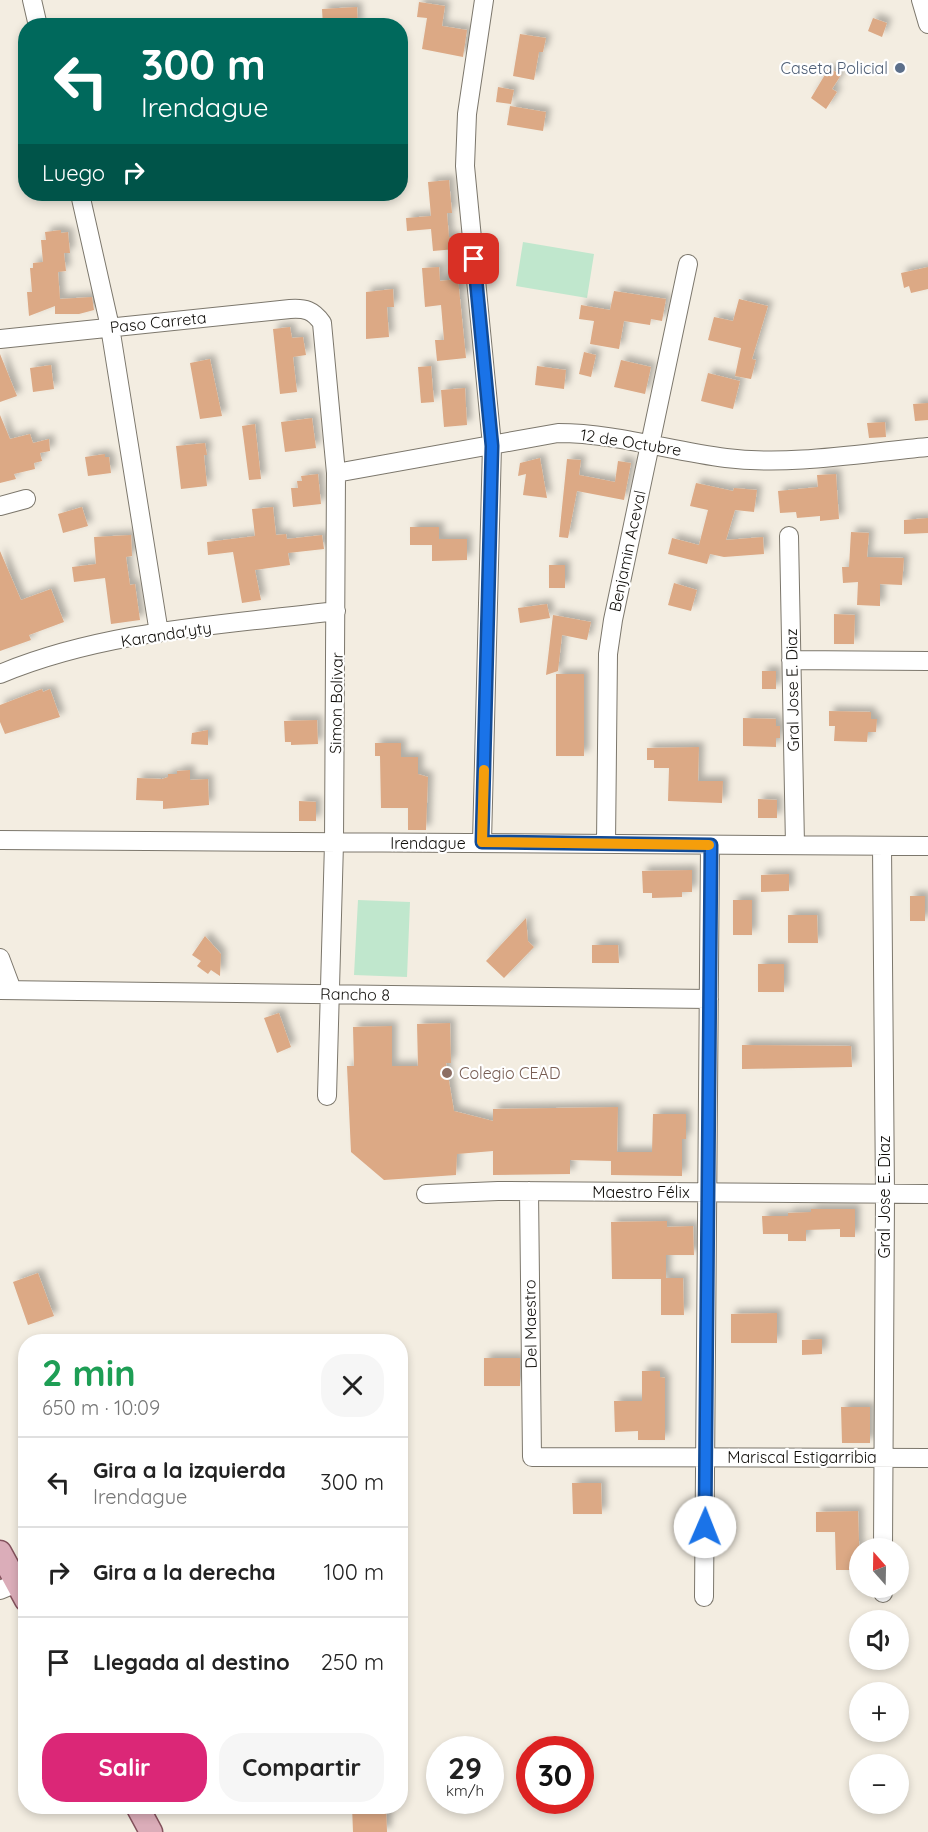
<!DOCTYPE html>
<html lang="es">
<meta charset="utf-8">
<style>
:root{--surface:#fff;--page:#f6f6f6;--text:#222;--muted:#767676;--line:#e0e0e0;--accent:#db2777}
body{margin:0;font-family:Quicksand,sans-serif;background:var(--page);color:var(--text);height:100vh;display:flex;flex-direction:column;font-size:22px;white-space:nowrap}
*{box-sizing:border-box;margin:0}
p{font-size:20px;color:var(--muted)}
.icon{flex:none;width:33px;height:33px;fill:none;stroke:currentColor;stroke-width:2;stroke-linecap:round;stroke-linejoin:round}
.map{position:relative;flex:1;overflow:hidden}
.panel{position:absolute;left:18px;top:1334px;width:390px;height:480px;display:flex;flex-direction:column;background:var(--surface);border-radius:24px;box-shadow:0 3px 9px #0003}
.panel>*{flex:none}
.banner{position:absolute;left:18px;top:18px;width:390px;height:183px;border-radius:24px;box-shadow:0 3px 9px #0003;background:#00695c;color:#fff;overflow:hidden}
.needle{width:39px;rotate:340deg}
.buttons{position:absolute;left:849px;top:1538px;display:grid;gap:12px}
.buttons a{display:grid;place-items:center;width:60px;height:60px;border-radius:50%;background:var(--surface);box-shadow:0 3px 9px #0003;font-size:30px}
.speed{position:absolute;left:426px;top:1736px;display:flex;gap:12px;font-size:30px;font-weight:700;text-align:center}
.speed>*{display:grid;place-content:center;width:78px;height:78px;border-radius:50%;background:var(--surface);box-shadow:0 3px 9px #0003;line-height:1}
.speed small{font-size:15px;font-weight:400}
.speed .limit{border:9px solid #d22;background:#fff;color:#111}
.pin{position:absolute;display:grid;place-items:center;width:51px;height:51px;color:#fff;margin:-26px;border-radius:12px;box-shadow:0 3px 9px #0006}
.me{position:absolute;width:66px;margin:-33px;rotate:1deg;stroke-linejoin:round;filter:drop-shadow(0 0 4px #0008)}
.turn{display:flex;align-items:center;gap:21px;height:126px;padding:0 24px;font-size:27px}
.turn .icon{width:78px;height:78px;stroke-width:2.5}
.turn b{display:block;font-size:42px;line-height:51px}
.then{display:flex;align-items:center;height:57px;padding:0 24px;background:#0003;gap:12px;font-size:22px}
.round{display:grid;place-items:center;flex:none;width:63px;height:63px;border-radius:24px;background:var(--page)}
.head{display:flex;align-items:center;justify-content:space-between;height:102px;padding:0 24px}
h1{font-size:36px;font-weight:800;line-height:45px;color:#1e9e55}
.button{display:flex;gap:12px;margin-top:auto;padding:12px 24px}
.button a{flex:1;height:69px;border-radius:24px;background:var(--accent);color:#fff;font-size:24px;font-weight:800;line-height:69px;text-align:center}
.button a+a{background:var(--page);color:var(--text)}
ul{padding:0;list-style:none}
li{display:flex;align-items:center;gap:18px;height:90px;padding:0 24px;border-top:2px solid var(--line)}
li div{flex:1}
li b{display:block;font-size:22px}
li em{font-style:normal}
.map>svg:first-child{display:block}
.green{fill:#c0e7cd}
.building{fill:#dca985;filter:url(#shadow)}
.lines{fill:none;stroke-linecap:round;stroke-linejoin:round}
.minor-casing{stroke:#7c776c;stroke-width:20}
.major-casing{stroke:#84525d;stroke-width:25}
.minor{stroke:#fff;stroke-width:18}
.major{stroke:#dbadb9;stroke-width:22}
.route-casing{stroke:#114b97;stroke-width:15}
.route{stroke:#1a73e8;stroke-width:10}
.slow{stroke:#f59e0b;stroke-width:10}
.service-dot{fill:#5c6f8a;stroke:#fff;stroke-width:2}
.education-dot{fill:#8d6e63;stroke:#fff;stroke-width:2}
.labels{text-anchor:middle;stroke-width:4.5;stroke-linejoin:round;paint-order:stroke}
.service-label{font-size:16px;fill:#4e5e75;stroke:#fff;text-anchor:end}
.street-label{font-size:16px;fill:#100e0a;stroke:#fff}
.education-label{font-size:16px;fill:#785e54;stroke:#fff;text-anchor:start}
</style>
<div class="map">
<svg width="928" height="1832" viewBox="0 0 928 1832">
<defs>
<filter id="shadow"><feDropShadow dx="5" dy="-5" stdDeviation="3" flood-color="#0004"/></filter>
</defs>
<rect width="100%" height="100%" fill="#f3ede1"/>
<path class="green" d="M523,242L594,254L587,298L516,286Z
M358,900L410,902L407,977L354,975Z"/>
<path class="building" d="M419,2L445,6L442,26L467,30L463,57L422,49L427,18L417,17Z
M357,7L358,26H323L322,9Z
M873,18L887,23L882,37L868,31Z
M520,34L546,38L543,52H539L534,80L513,76Z
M829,68L841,75L832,89L837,92L826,109L811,98Z
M498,87L514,90L511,104L496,102Z
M510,106L546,112L543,131L507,125Z
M449,180L452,213H447L449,237H455L456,249L433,251L431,229L407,231L406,218L431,216L428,182Z
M61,230V233L68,232L70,253H64L66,271L58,272L60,299L92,297L94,310L79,314H55V306L29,316L27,292H32L30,268H33V263L43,262L41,240H46L45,232Z
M439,267L440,281L458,279L466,358L437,361L435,340H444L441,305L425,307L422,268Z
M928,267V289L911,293L909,286L904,288L901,273Z
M393,289L394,307H387L389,337L366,339V292Z
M614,291L666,299L662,321L651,319L650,325L624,321L619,349L590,344L594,321L579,319L581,305L610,310Z
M739,299L768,306L752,359L756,360L751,379L735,376L741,348L708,340L714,317L733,321Z
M290,327L292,338L303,337L306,355L293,357L297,392L280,394L273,329Z
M584,352L596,355L591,377L579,374Z
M0,354L17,396L0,402Z
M210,359L222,416L200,419L190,363Z
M621,360L651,367L645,394L614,387Z
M51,365L54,389L33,392L30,368Z
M431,366L434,402L421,403L418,367Z
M537,366L566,370L564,389L535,385Z
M708,373L740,381L733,409L701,401Z
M465,388L467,425L444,427L441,390Z
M928,403V420L915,421L913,404Z
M0,415L10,439L30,434L33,443L49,439L50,451L40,453L42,461L34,463L35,469L14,474L16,479L0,483Z
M312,418L316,448L285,452L281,422Z
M885,422L886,437L869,438L867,423Z
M255,424L261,479L249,480L242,426Z
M205,443L207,455H204L207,486L181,489L176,446Z
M105,454V457H109L111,473L88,476L85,457Z
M540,458L547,498L523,495L526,474L518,476L520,463Z
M567,459L581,460L579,475L615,482L618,461L631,463L624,500L577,491L568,538L559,537Z
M318,474L321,504L293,507L291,488H298L297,481H302L301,476Z
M836,474L839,519L820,521V516L797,518L796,512L780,513L778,491L818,487L817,475Z
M696,483L733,491L734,488L757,490L754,512L735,510L726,540L763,537L764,554L724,557L710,554L707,564L668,554L672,538L699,545L708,510L690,506Z
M82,507L88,526L63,533L58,514Z
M273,507L276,535L286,534L287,539L322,535L324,549L288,553L290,565L255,570L261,600L242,603L233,552L208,555L207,542L255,536L252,509Z
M928,518V533L904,534V520Z
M410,527H439V539H467V560L432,561V545H410Z
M851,532L869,533L867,557L904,558L902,585L880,584V606L857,605L858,582L843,583L842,567H849Z
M131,535L132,556L126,557L130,585L135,584L140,620L111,624L105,578L74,582L72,567L96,564L94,537Z
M0,551L21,600L51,589L64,622L29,635L31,640L0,651Z
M549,565H565V588H549Z
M674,583L697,590L691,611L668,605Z
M547,604L550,618L520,623L518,608Z
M834,614L855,615L854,644H834Z
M553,615L591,622L587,640L562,635L558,671L546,675Z
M762,671H776V689H762Z
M556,674H584V756H556Z
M42,689L43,692L50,689L60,717L5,734L0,722V705Z
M829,711L871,712V719H877L876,732H868L867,742L834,741L835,726H829Z
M743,718L776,719V726H780V738H776V747L743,746Z
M317,720L318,744L291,745V742H285L284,721Z
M208,730V745L191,744L192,733Z
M375,743H401V757H418V774L428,777L426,830H408V808H381L380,756H375Z
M699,747L698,781H723L722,803L668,801L669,768H654V760H647V748Z
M190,770V780L208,779L209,805L163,809V801L136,800L137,778L162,779L168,777V774H177V771Z
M758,799L777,800V818H758Z
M299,801L316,802V821H299Z
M692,870V892H682V897L652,898V893H643L642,871Z
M789,874V891L761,892V875Z
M910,896H925V921H910Z
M733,900H752V935H733Z
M788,915H817L818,943H788Z
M526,918L528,941L534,947L504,978L486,961Z
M205,936L221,954L220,976L211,970L208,974L197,966L201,961L192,955Z
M592,945H618L619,963H592Z
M758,964H784V992H758Z
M279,1013L291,1047L277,1053L264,1018Z
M450,1023L451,1063H446L454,1111L493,1121V1109L618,1107L617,1152H652L653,1114H686V1139H682V1176L611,1175V1161L570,1160V1174L493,1175V1151L457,1154L456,1175L384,1180L351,1152L347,1066H354L353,1027L392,1026V1066H418L417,1024Z
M742,1045L851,1046L852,1067L742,1069Z
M811,1209H855V1237H840V1229L806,1230V1241H788V1234H763L762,1216H788V1213L811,1212Z
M667,1221V1227L693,1226L694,1255H666V1278H683L684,1315H661V1279H612L611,1222Z
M38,1273L54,1316L28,1325L13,1282Z
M777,1313V1343H731V1314Z
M822,1339V1354L802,1355V1340Z
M484,1358H520V1386H484Z
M642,1371H660V1377L665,1378V1440H638V1431L615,1432L614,1401H642Z
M841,1407H870V1443H842Z
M572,1483H601L602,1514H573Z
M858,1511L860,1570H836L835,1532H816V1512Z
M352,1806H386L387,1832H353Z"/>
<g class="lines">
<defs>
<path id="minor" d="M32,0L38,26
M921,0L928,24
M80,194L110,327L159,633
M0,339L290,309C305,308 313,310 322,323L336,473L334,843L327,1096
M336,473L558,433C615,433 670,451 726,458C792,466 862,453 928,447
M0,506L26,499
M789,536L795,845
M791,660L928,661
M0,674C105,630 224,625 336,611
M0,840L928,846
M482,842L492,445L465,166L467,114L484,0
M606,843L608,654L613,620L688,264
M882,846L885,1194L883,1548
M0,958L12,990
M0,990L709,999
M529,1191L532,1457L928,1458
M426,1194L498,1191L928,1194
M883,1587V1593
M0,1590L17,1583
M704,1597L710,845"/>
<path id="major" d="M0,1552L26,1600
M137,1806L151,1832"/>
</defs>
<use href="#minor" class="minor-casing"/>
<use href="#major" class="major-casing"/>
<use href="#minor" class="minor"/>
<use href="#major" class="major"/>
</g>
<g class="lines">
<defs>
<path id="route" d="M474,259L492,446L482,842L711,845L705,1527"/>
</defs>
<use href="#route" class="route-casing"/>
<use href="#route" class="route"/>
<path class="slow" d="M484,770L482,842L709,845"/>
</g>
<circle class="service-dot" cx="900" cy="68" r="6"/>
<circle class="education-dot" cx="447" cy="1073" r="6"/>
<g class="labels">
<g class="service-label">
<text x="888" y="74">Caseta Policial</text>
</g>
<g class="street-label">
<text transform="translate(158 322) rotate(-6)" y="6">Paso Carreta</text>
<text transform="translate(631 442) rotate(9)" y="6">12 de Octubre</text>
<text transform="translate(627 551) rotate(-78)" y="6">Benjamin Aceval</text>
<text transform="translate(166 634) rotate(-9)" y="6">Karanda'yty</text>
<text transform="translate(792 690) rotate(-91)" y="6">Gral Jose E. Diaz</text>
<text transform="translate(336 703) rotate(-89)" y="6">Simon Bolivar</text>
<text x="428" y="849">Irendague</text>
<text transform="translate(355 994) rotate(1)" y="6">Rancho 8</text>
<text x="641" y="1198">Maestro Félix</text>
<text transform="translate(884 1197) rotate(-90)" y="6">Gral Jose E. Diaz</text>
<text transform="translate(530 1324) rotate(-91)" y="6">Del Maestro</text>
<text x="802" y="1463">Mariscal Estigarribia</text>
</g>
<g class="education-label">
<text x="459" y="1079">Colegio CEAD</text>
</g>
</g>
</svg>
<div class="buttons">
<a><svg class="needle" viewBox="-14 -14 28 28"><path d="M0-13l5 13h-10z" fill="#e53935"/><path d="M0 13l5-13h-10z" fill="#767676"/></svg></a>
<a><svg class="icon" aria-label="sound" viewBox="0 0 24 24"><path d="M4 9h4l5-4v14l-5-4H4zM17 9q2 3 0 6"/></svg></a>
<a>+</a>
<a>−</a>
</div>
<div class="speed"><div>29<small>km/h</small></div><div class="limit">30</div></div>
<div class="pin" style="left:474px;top:259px;background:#d93025"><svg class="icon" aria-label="arrive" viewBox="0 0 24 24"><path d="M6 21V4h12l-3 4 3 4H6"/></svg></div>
<svg class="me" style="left:705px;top:1527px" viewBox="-20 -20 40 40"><circle r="19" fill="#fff"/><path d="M0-13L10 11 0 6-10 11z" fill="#1a73e8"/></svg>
<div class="banner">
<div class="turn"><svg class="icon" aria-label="left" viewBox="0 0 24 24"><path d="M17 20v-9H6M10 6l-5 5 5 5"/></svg><div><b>300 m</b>Irendague</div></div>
<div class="then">Luego<svg class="icon" aria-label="right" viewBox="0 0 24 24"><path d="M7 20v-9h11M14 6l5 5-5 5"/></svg></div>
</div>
<section class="panel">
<div class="head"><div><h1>2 min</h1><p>650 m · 10:09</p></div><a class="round"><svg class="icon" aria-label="close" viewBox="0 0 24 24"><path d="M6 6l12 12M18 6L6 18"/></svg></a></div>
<ul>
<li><svg class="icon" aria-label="left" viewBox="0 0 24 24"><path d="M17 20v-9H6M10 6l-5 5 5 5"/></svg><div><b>Gira a la izquierda</b><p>Irendague</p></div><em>300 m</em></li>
<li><svg class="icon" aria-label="right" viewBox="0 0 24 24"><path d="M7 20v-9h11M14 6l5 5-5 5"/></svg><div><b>Gira a la derecha</b></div><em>100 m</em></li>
<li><svg class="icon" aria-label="arrive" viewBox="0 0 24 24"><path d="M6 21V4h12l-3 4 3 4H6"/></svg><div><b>Llegada al destino</b></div><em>250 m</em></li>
</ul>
<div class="button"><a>Salir</a><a>Compartir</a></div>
</section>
</div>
